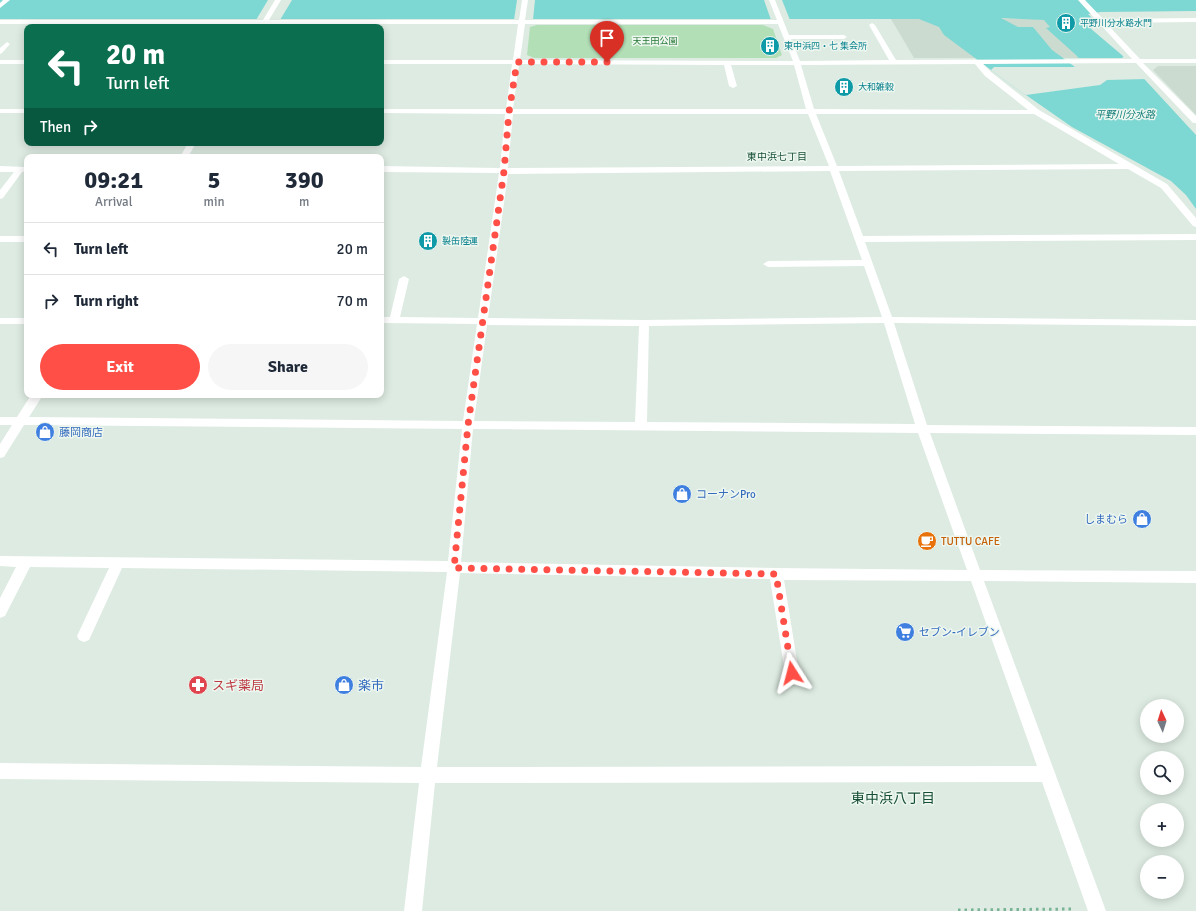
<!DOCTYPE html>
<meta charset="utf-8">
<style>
:root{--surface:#fff;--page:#f6f6f7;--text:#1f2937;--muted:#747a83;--line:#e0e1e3;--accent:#ff4f46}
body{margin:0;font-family:Signika,"Noto Sans JP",sans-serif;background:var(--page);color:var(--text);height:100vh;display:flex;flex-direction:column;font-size:15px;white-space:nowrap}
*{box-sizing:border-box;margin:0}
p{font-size:13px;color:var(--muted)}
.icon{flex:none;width:22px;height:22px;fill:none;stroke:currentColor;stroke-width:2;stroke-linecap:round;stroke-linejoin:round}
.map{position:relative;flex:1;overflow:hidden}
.drawer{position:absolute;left:24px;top:154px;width:360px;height:244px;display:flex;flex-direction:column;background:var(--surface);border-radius:8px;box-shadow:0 2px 10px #0003}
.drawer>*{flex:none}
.hud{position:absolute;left:24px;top:24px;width:360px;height:122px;border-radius:8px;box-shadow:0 2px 10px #0003;background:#0b6e4f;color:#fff;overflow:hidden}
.needle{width:26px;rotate:356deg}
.buttons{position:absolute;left:1140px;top:699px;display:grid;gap:8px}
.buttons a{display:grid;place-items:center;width:44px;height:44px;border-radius:50%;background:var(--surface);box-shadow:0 2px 10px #0003;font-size:20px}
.pin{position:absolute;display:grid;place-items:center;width:34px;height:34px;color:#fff;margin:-41px -17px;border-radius:50% 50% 50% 0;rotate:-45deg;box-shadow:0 0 4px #0007}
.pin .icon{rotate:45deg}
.me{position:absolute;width:44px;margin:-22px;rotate:351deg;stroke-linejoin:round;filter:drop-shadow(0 0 3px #0008)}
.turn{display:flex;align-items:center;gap:14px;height:84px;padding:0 16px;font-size:18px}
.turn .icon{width:52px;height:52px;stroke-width:2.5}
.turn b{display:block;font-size:28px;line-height:34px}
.then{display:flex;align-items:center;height:38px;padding:0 16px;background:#0003;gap:8px;font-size:15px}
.eta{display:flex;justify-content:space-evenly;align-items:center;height:68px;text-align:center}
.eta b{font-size:24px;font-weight:700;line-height:28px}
.action{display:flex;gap:8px;margin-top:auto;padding:8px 16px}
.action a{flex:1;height:46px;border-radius:24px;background:var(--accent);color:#fff;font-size:16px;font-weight:700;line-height:46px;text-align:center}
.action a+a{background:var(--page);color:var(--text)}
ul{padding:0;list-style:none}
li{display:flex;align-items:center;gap:12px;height:52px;padding:0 16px;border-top:1px solid var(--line)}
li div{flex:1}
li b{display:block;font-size:15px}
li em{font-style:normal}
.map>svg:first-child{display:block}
.built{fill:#cbdbd0}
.green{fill:#b3dfb6}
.water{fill:#7dd7d3;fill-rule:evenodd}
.pier{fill:#ddebe2}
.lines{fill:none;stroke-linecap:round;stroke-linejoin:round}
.path{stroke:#79b295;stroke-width:3;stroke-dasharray:2.5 4;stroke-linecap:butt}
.minor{fill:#fff;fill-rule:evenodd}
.route{stroke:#ff4f46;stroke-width:7;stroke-dasharray:0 12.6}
.labels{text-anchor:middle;stroke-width:3;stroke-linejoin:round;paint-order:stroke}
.far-culture-label{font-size:9px;fill:#0d838f;stroke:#edf7f0;text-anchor:start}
.far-park-label{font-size:9px;fill:#237633;stroke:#edf7f0}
.far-water-label{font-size:10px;font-style:italic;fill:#117d7a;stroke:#edf7f0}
.far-neighbourhood-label{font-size:10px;fill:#174f36;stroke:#edf7f0}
.shop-label{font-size:11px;fill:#366cbe;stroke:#edf7f0;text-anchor:start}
.food-label{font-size:11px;fill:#c56008;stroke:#edf7f0;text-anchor:start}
.near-health-label{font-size:13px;fill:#be3a42;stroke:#edf7f0;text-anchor:start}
.near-shop-label{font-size:13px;fill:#366cbe;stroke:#edf7f0;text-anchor:start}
.near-neighbourhood-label{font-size:14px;fill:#174f36;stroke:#edf7f0}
</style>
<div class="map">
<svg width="1196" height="911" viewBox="0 0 1196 911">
<rect width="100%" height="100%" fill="#ddebe2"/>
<path class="built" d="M1037,18L1038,20H1095L1102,28H1090L1076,55L1078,58H914L891,19Z
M1158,66H1196V115L1153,70Z"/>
<path class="green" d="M537,25H763L773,29L782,55L776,58H534L527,55L530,27Z"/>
<path class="water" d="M0,0H1196V11L1101,12L1088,14L1092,18L1083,20L1090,28L1123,56L1196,135V209L1186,195L1171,181L1072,127L1026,95L1022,93L944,35L939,27L919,19H0ZM1001,18L1044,20L1050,27L1046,28L1076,55L1098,83L1052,50L1033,27H1018Z"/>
<path class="pier" d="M268,0H292L280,20H256Z
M517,0H535L533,20H514Z
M764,0H782L790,20H771Z
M1125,55L1147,79L1107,80L1100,85L1026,95L1022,93L991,70L994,67H1075L1063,58H1067L1088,73L1075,58H1122Z"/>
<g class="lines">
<path class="path" d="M958,910L1073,909"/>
<path class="minor" d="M3,0H10L0,8V3Z
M275,0H281L269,20H519L522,0H528L525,20H777L769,0H775L789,35H844L847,37L844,39H791L800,61L889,60L869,25L872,23L875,25L896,60L1132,59L1078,0H1085L1103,19L1196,18V22L1106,23L1140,59H1196V63H1143L1196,116V123H1193L1136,63L983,64L991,72L1039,110L1167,184L1196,218V227L1193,226L1161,188L1128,169L839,171L863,236L1196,234V240L865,242L892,317L1196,320V326L894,323L927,425L1196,427V435L930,433L980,570L1196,571V583L984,581L1106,911H1088L1042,782L435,783L422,911H404L419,783L0,779V763L421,767L447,572L122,568L89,640L84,642L79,640L77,636L109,568L30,567L5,616L0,618V598L16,567L0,566V556L448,561L462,429L24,425L4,457L0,458V444L12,425H0V417H17L31,395H43L29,417L463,421L477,324L381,323V317H390L399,279L404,276L409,279L400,317L478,318L499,173L381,172V166L500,168L505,114L381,113V109H506L512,64H381V60H513L518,24H267L265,27H259L260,24H0V20H263ZM525,24H778L793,61L520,60ZM519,64L724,65L729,86L733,88L737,86L731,65H794L806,109H513ZM975,64L985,76L1028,110L814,109L801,65ZM513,114H808L829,166L508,168ZM816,114H1034L1119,164L837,166ZM830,171L862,260L768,261L763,264L768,267L864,266L882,317L644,320L488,318L508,174ZM884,323L915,424L647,422L649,326ZM487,325L639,326L635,422L474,421ZM473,429L918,433L967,570L776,568L461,562ZM460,573L770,579L785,673L787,678L792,680L797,678L799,673L784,580L971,581L1037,766L437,767Z
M7,42L10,44L2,53L0,54V48Z
M0,60H27V64H0Z
M0,109H27V113H0Z
M188,143H196L188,157H180Z
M0,166L27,167V171L22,172L3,198L0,199V190L14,172H0Z
M0,236H27V242H0Z
M0,318H27V324H0Z"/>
</g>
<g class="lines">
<path class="route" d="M607,62H517L509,112L504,171L468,425L454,568L776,574L792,673"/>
</g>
<defs>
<symbol id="building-disc" viewBox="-11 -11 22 22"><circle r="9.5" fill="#0f9aa8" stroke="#edf7f0"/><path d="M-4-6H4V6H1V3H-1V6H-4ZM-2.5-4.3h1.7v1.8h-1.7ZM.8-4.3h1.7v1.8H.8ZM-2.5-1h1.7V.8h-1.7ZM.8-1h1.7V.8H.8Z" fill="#fff"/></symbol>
<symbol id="shop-disc" viewBox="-11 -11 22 22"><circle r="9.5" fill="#3f7fe0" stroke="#edf7f0"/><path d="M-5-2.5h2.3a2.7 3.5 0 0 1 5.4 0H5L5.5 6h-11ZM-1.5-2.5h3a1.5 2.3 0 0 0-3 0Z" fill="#fff"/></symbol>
<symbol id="cafe-disc" viewBox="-11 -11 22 22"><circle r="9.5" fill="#e8710a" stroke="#edf7f0"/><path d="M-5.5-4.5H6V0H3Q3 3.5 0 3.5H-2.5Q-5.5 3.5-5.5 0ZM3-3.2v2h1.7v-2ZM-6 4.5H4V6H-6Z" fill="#fff"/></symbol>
<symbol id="supermarket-disc" viewBox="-11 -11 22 22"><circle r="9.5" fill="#3f7fe0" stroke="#edf7f0"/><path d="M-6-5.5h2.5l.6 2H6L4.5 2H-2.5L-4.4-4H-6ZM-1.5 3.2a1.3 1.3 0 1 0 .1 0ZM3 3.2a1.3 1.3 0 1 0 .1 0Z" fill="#fff"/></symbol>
<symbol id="pharmacy-disc" viewBox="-11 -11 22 22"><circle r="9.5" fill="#e0444e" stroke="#edf7f0"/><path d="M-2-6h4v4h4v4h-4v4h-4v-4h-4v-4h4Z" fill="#fff"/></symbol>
</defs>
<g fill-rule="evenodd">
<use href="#building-disc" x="1055" y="12" width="22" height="22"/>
<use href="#building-disc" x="759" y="35" width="22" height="22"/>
<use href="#building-disc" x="833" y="76" width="22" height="22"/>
<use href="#building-disc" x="417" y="230" width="22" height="22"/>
<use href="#shop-disc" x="34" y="421" width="22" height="22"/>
<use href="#shop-disc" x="671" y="483" width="22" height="22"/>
<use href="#shop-disc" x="1131" y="508" width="22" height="22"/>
<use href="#cafe-disc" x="916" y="530" width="22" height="22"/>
<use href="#supermarket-disc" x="894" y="621" width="22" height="22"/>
<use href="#pharmacy-disc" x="187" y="674" width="22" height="22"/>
<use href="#shop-disc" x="333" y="674" width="22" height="22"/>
</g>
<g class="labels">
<g class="far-culture-label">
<text x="1080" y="26">平野川分水路水門</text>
<text x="784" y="49">東中浜四・七 集会所</text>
<text x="858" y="90">大和雑穀</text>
<text x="442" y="244">製缶陸運</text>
</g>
<g class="far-park-label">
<text x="655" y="44">天王田公園</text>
</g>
<g class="far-water-label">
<text x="1125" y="118">平野川分水路</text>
</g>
<g class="far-neighbourhood-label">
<text x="777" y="160">東中浜七丁目</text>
</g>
<g class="shop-label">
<text x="59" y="436">藤岡商店</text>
<text x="696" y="498">コーナンPro</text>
<text x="1128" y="523" text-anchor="end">しまむら</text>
<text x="919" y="636">セブン-イレブン</text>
</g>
<g class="food-label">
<text x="941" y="545">TUTTU CAFE</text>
</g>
<g class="near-health-label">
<text x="212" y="690">スギ薬局</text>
</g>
<g class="near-shop-label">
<text x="358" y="690">楽市</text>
</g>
<g class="near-neighbourhood-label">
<text x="893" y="803">東中浜八丁目</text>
</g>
</g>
</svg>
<div class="buttons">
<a><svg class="needle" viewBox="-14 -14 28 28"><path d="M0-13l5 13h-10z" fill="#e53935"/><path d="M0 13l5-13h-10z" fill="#747a83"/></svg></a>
<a><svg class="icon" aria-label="search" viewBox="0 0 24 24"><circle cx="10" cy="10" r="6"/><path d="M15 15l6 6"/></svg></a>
<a>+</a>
<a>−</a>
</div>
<div class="pin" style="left:607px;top:62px;background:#d93025"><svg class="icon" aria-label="arrive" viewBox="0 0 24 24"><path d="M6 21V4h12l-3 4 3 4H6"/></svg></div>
<svg class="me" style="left:792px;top:673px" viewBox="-20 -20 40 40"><path d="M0-17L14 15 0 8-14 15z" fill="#ff4f46" stroke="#fff" stroke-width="4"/></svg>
<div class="hud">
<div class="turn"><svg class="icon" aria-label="left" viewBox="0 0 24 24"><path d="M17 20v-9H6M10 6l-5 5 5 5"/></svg><div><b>20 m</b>Turn left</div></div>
<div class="then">Then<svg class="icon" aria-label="right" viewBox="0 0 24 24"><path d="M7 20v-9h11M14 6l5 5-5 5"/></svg></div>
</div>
<section class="drawer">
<div class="eta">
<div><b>09:21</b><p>Arrival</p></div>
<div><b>5</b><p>min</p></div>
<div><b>390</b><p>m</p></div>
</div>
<ul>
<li><svg class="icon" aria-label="left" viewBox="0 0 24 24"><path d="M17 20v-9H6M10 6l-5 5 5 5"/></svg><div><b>Turn left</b></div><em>20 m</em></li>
<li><svg class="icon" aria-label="right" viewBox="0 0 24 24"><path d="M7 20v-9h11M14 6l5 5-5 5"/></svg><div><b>Turn right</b></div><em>70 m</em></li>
</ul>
<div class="action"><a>Exit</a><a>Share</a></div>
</section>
</div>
